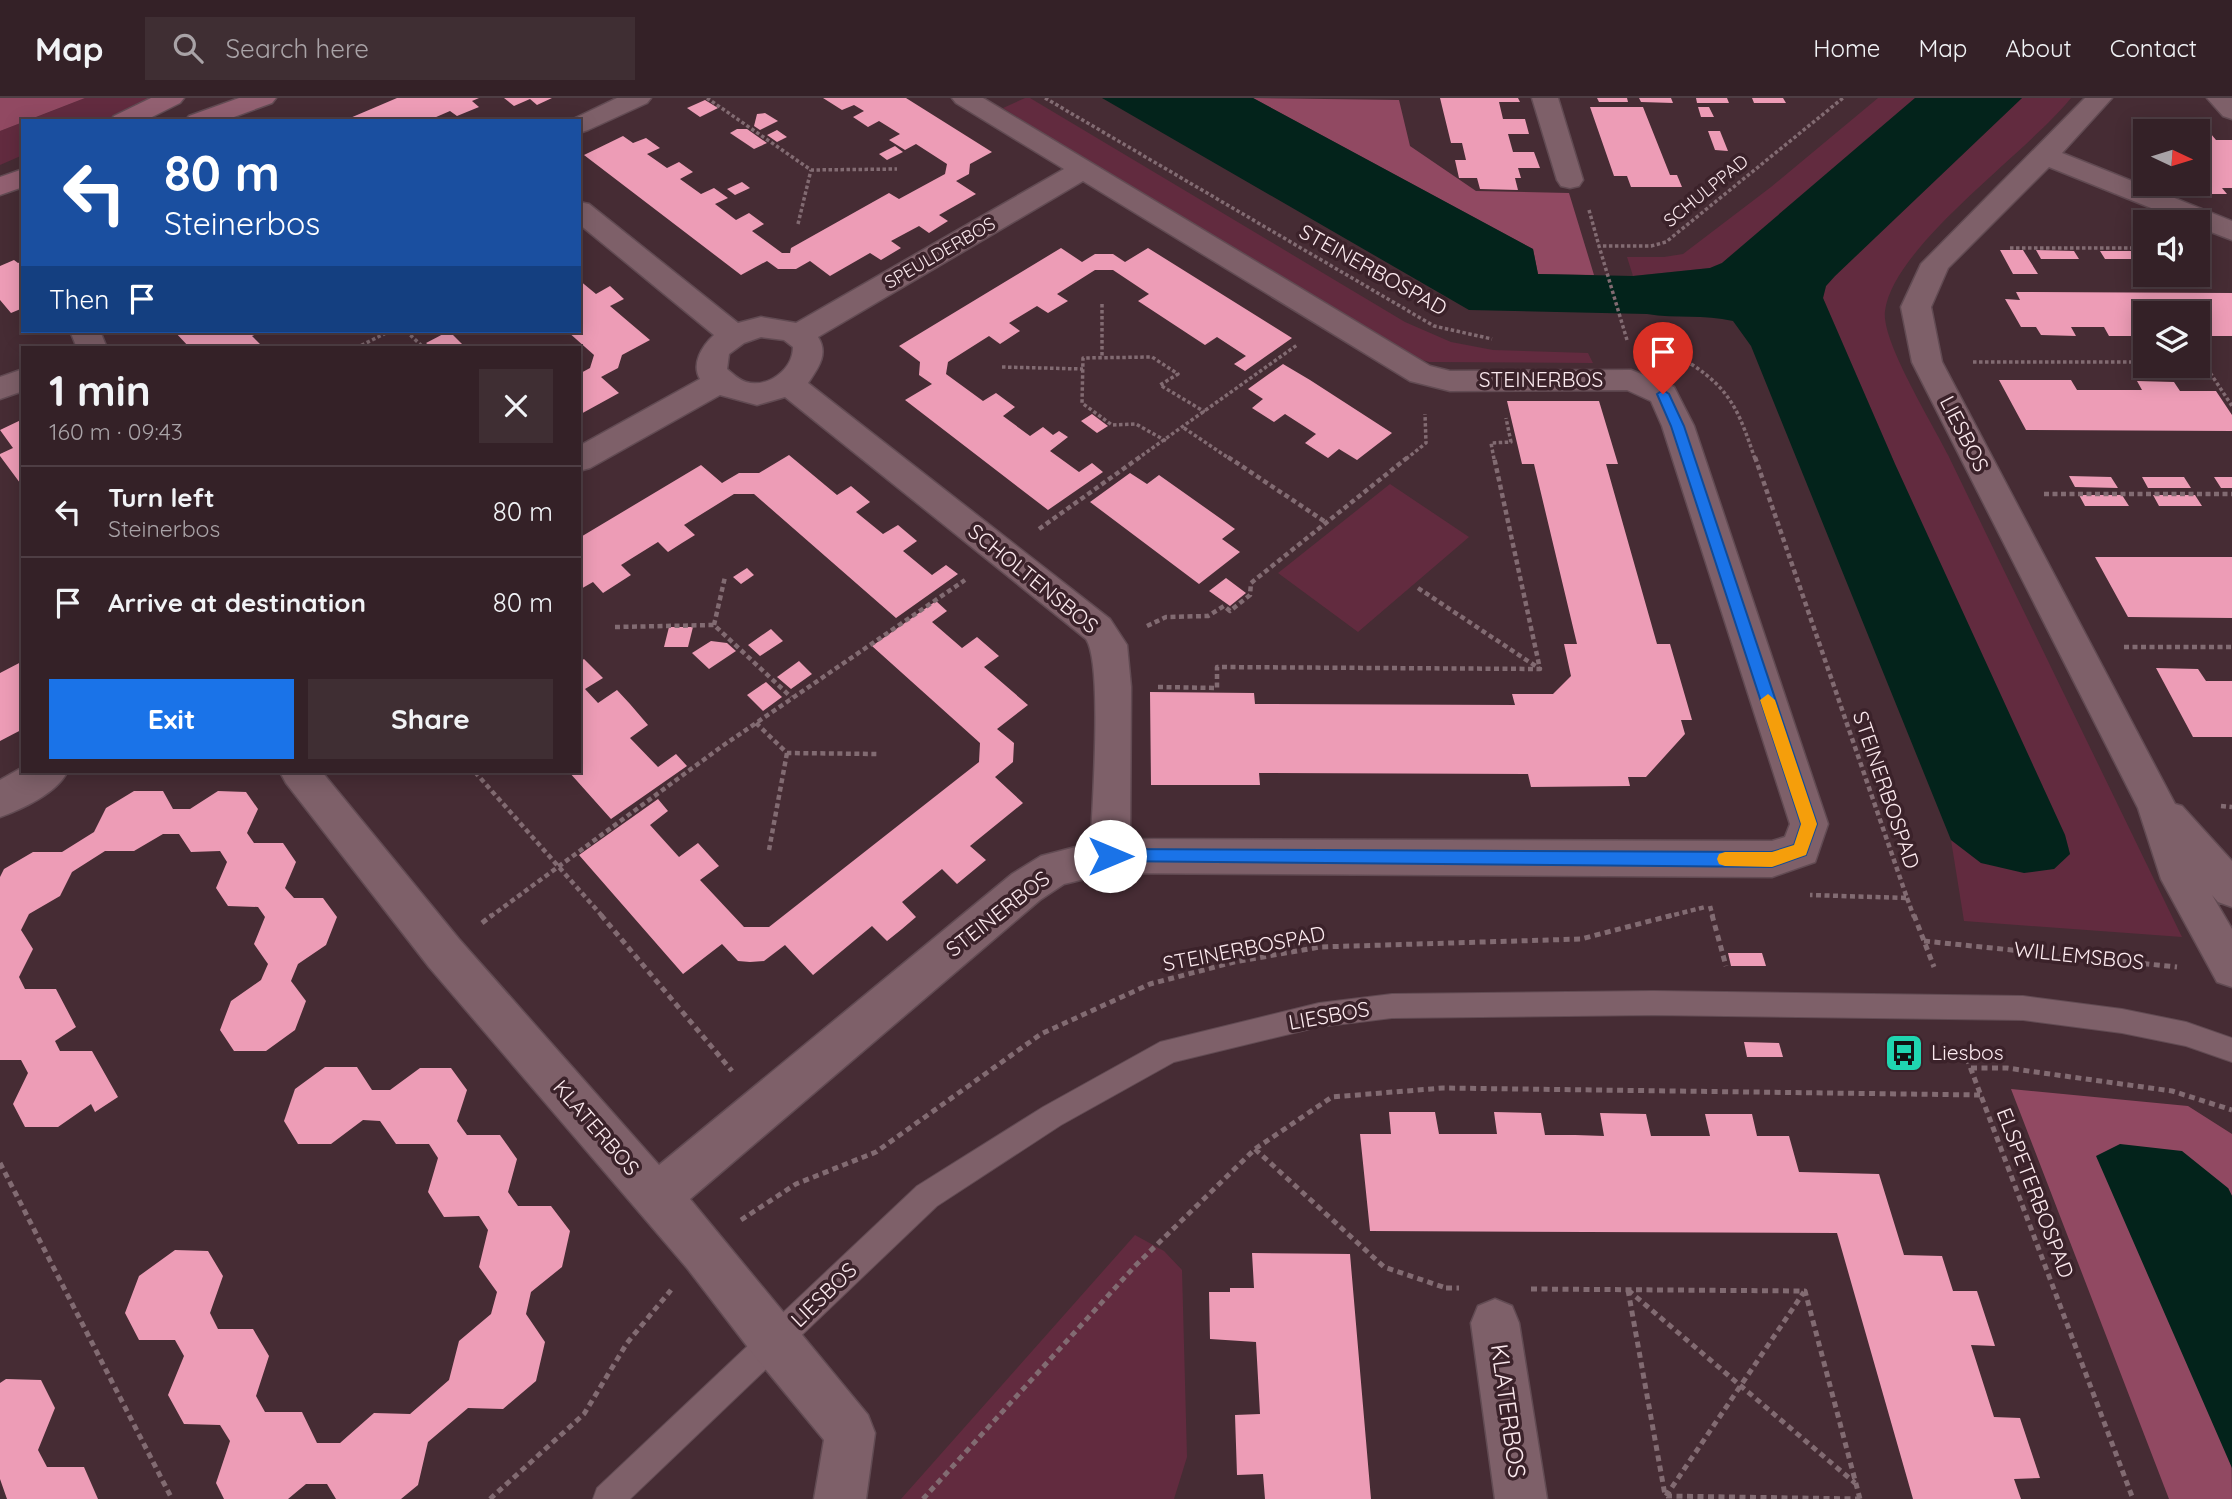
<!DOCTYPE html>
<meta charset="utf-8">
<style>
:root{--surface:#342127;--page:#3f2e33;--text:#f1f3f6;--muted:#a9a3a7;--line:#4e3e44;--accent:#1a73e8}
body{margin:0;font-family:Quicksand,sans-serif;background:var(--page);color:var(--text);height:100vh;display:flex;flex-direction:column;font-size:26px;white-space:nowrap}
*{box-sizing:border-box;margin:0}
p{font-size:23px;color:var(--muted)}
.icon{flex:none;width:38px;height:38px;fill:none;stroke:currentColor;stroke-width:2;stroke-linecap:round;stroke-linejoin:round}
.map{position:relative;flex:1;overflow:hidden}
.sheet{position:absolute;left:21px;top:248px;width:560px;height:427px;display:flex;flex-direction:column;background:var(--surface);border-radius:0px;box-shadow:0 4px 18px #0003,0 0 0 2px var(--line)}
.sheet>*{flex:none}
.banner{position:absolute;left:21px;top:21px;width:560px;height:214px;border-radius:0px;box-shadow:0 4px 18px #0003,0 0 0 2px var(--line);background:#1a4fa0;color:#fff;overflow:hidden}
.needle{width:46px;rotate:94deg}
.controls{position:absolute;left:2133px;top:21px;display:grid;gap:14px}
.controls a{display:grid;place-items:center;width:77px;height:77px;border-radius:0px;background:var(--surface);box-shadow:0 4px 18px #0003,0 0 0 2px var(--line);font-size:35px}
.pin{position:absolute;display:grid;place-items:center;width:60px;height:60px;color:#fff;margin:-72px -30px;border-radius:50% 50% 50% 0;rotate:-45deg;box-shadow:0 0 7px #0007}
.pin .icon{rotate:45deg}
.me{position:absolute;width:77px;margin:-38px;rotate:90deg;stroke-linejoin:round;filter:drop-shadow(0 0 5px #0008)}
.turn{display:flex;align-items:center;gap:24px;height:147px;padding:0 28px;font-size:32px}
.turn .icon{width:91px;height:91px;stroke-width:2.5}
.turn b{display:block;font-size:49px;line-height:60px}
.then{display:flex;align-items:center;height:66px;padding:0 28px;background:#0003;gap:14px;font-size:26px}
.round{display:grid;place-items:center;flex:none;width:74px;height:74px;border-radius:0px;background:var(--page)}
.summary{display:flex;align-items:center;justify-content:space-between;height:119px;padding:0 28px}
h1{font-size:42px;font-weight:700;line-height:52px}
.button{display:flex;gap:14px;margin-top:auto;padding:14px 28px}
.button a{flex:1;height:80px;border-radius:0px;background:var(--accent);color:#fff;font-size:28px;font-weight:700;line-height:80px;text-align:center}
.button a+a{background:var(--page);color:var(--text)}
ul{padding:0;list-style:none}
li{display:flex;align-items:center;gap:21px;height:91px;padding:0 28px;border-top:2px solid var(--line)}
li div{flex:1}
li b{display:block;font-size:26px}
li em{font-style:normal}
header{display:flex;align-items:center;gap:42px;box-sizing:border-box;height:98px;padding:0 35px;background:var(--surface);border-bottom:2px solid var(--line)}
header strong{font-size:33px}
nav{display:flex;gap:38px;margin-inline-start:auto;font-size:24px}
.search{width:490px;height:63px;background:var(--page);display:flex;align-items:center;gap:18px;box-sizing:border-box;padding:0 24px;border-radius:0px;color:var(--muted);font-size:26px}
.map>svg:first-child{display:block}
.green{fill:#622b3f}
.forest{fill:#914962}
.water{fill:#03231b}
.building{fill:#ed9cb6}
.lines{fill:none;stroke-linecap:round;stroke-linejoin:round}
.service-casing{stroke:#624b53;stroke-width:2}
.minor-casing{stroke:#624b53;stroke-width:3}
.secondary-casing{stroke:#624b53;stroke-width:3}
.path-far2{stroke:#826b72;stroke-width:3.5;stroke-dasharray:3.5 2.5;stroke-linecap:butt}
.path-far1{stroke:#826b72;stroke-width:4.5;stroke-dasharray:5 3.5;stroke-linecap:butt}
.path{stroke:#826b72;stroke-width:5;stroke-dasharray:6 4.5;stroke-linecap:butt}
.service{fill:#7e6069;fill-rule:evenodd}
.minor{fill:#7e6069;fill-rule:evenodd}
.secondary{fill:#926071;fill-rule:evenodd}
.route{fill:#1a73e8;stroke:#114b97;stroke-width:2}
.slow{fill:#f59e0b}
.labels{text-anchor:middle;stroke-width:7;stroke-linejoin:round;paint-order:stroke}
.far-street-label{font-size:18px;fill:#fbe9ee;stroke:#3b222a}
.street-label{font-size:21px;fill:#fbe9ee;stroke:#3b222a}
.poi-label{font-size:21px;fill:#fbe9ee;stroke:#3b222a;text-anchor:start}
.near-street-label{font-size:24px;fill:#fbe9ee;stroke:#3b222a}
</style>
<header>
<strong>Map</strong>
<div class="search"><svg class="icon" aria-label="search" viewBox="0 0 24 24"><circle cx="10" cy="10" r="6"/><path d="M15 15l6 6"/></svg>Search here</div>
<nav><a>Home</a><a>Map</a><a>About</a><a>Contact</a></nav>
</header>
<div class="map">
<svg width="2232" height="1401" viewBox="0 0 2232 1401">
<rect width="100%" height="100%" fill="#462c34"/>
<path class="green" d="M85,0H165L108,23H26Z
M1025,0H1030L1405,224L1451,244L1493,252L1588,255L1593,265L1429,264L1412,259L1176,119L1003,10Z
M1878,0H1915L1722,165L1710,170L1633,178L1627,159H1664L1683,156L1771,89Z
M2022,0H2071C2027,55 1893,148 1885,213C1881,243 1933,326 1948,357C2026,518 2104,678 2182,839L1964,823L1951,742L1981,765L2054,771L2070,756L2065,737L1895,366L1823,200L1826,188L1835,178Z
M23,24V57L0,67V33Z
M1390,386L1469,439L1358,534L1278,475Z
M1135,1137L1164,1153L1182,1172L1187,1359L1174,1401H901Z"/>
<path class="forest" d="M0,0H85L0,33Z
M1253,0L1399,2L1410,48L1476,93L1569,95L1594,177L1538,176L1533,151Z
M2011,991L2188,1008L2232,1036V1098L2228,1090L2232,1401H2169Z"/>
<path class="water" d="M1102,0H1253L1533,151L1538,176L1633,178L1710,170L1722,165L1915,0H2022L1835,178L1826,188L1823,200L1895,366L2065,737L2070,756L2054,771L2024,775L1981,765L1951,742L1751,248L1733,223C1704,216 1676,221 1647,216L1469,212Z
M2120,1046L2182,1053L2228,1090L2232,1098V1370L2096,1058Z"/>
<path class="building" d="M397,0H479L472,3L479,9L457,18L450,13L427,23H343Z
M504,0H552L537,7L530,1L514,8Z
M823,0H906L992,54L970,66L969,76L956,83L976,96L939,117L948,123L929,135L919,128L891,143L901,150L881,162L870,155L830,178L810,163L796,171H778L767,163L741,177L584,57L623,38L633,45L646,40L660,50L647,56L667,70L679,64L693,74L680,81L701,96L714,90L728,100L715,106L736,122L749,115L764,126L752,133L782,155H790L791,150L889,95L899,101L945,76L947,66L916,46L905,52L889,42L900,36L879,23L868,29L853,19L864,13L854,7L842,12Z
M1440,0H1518L1520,4H1499L1503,21H1525L1529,36H1508L1513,54H1534L1540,70H1518L1521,80H1515L1518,92L1480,91L1477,80H1459L1455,62H1466L1462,45H1451Z
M1597,0H1627L1628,4H1599Z
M1639,0H1671L1673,5L1641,4Z
M1696,0H1727L1729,5H1697Z
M1752,0H1783L1786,5H1754Z
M705,2L718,10L700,19L687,10Z
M1590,9H1643L1670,77H1677L1682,89H1631L1627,78H1614Z
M1698,9H1709L1714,19H1701Z
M765,15L778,23L760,32L754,28L757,16Z
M737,31H747L767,45L754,51L730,35Z
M777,32L787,39L777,44L767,37Z
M1708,33H1720L1728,53L1715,52Z
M2201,33L2211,36L2216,42H2232V90H2222L2227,96H2207L2189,86H2198V42H2202L2198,36Z
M895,48L903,54L887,62L879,56Z
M742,84L750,90L735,97L727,91Z
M1061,150L1082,164L1095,156H1113L1125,164L1148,150L1292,240L1245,273L1234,266L1246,258L1217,239L1205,247L1138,203L1149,196L1113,172H1095L1057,196L1068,203L1048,215L1037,208L1009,225L1020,233L1000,246L989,238L948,264L946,276L983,303L996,295L1015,309L1003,318L1030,338L1043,329L1053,337L1059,333L1068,339L1050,353L1079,374L1092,365L1103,374L1048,412L905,302L932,286L919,277L920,264L899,248Z
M2000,152H2023L2038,176H2013Z
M2036,152L2074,153L2079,161H2041Z
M2100,153H2137L2142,161H2105Z
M14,162L18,165L23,163V210L11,215L0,202V168Z
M579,182L596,196L610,188L624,201L610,208L650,242L622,257L618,270L601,279L619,295L579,317V276L590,270L594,257L567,233H579Z
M2016,194L2232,195V238H2198V215H2146V229H2137L2143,238H2109L2104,229H2071L2076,238L2041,237L2036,229H2021L2005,201L2020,202Z
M174,233H263L252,238L264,250H190Z
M449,233L465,249L432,250L426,245Z
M1283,266L1310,282L1392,335L1357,362L1339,351L1328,360L1305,345L1316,336L1285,316L1274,324L1252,310L1263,301L1248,291Z
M1999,282H2071L2077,292H2142L2137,283L2174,284L2180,293H2216L2232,317V333L2026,332Z
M1507,303H1599L1618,366H1606L1657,546H1670L1692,622H1681L1685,636L1646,679H1628L1630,688L1531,689L1528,676L1259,675L1260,687H1151L1150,594L1254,595L1255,606L1515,607L1512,596H1553L1571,578L1564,546H1577L1534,366H1522Z
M1092,316L1108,328L1097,335L1081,323Z
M23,321V389L0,358V356L13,350L0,332Z
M789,357L837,397L851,388L870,404L856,414L883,436L898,427L917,443L903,453L932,477L946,467L958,476L896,520L754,396H734L684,427L695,437L682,445L668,454L658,444L621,467L631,477L603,495L593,484L579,492V440L701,367L722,385L739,375H759Z
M1130,375L1147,386L1159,377L1224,423L1235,431L1222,441L1240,454L1199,486L1090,404Z
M2069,378L2111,379L2118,390L2075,389Z
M2142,379H2184L2191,390H2148Z
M2214,379H2232V390H2221Z
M2079,397H2122L2129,408H2085Z
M2153,397H2195L2202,408H2159Z
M2095,459H2232V520L2128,519Z
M747,470L754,477L741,486L733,479Z
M1226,480L1246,495L1230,508L1209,493Z
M936,503L947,513L932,524L962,550L977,539L999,558L984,569L1028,607L997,631L1014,645L1013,664L995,679L1023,705L970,748L986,762L957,786L942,771L902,804L916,819L902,831L887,843L872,828L813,877L785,847L764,863L750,864L738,863L722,846L683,876L579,757L658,701L668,713L650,727L679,759L698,745L719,768L700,782L744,829H769L979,664L980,645L872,548Z
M669,529H693L688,549H664Z
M771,531L783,543L760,558L748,547Z
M711,543L727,545L736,553L709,571L692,555Z
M584,561L603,580L585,591L598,605L617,592L630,606L648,627L630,640L658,669L676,656L687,668L611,721L569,674H579V564Z
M23,563V631L0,643V575Z
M799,563L812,576L791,591L777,579Z
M2156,570L2198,571L2206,583H2232V639H2193Z
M766,584L782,599L763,613L747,597Z
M134,693H163L173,711H190L218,693L246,694L258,711L247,735L254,745H283L296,764L285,790L294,800H323L337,819L326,847L298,866L291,883L306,903L295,932L266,953H234L220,932L231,903L261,882L268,866L254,846L265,819L258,809L228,808L216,790L227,764L220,753L191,754L179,736H163L134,753H105L72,774L60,798L29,816L21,832L33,851L19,879L25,891H56L76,929L55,943L60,953H92L118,999L95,1014L91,1006L58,1029H25L13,1006L28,975L21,962H0V779L4,771L33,754H62L94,734L106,710Z
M1728,855H1762L1766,868H1731Z
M1744,944L1779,945L1783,959H1747Z
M325,969H357L372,992H390L420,970H451L467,992L457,1023L467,1037H500L517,1061L508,1094L518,1108H551L570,1133L562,1169L531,1194L526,1216L545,1244L536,1283L503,1311L468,1310L428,1344L418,1387L401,1401H336L327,1386H306L288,1401H224L216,1385L230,1343L220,1327L184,1326L168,1297L184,1258L175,1242H139L125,1215L139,1178L175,1152L208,1153L223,1178L210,1215L218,1231H253L269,1258L256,1298L265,1314H302L317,1345H340L374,1315L410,1316L449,1282L459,1243L491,1216L497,1194L479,1169L488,1132L479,1118L444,1119L428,1094L438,1060L429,1046H396L380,1023L363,1022L331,1046H298L284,1023L295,991Z
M1389,1014H1435L1439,1036H1497L1494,1014L1541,1015L1545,1037H1575L1604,1038L1600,1015L1646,1016L1651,1038H1710L1705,1016H1752L1757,1038H1789L1799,1074L1879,1076L1904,1157L1942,1158L1953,1193H1977L1995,1248L1971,1247L1994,1319L2020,1320L2040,1380L2014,1381L2021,1401H1913L1837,1135L1370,1133L1360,1036H1391Z
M1252,1155L1350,1156L1371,1401H1265L1263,1376L1237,1377L1235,1317L1260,1316L1256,1244L1210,1241L1209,1194H1230V1190H1254Z
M6,1281L41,1282L55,1310L38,1352L47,1369H84L98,1401H7L0,1381V1285Z"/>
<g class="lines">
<defs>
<path id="service" d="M1653,893L2023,898L2122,911L2186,924L2232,940V964L2186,948L2122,935L2023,922L1653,917L1392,920L1319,929L1174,964L1061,1027L937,1108L630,1401H593L597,1390L917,1088L1043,1009L1160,944L1319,905L1392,896Z"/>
<path id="minor" d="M617,0H651L647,5L588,32L579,35V23H569Z
M952,0H983L1430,268L1450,273L1631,272L1674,289L1694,328L1828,726L1815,764L1772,779L1110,775L1064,786L1040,802L690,1101L868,1317L875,1335L866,1401H814L824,1342L757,1261L687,1170L429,869L286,685L280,674H322L459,841L659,1067L1012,776L1041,758L1091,745C1092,706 1103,566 1086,541L785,299L757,307L720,297L590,370L579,373V348L700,281C691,266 702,248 714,237L579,126V104L589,106L738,225L761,219L796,225L1064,71L956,5ZM1083,83L1410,283L1450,293L1627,292L1651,303L1662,328L1790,726L1785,739L1772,743L1130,741L1131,589L1127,547L1110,521L808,285C818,270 829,256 818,239ZM761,239L784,242L793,249C793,272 768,290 746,284C739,282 733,276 727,271L729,256L744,245Z
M1532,0H1558L1583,82L1579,88L1570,90L1561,88L1557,82Z
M2085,0H2112L2062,55L2232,123V142L2198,129V124H2186L2049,69L1948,170L1931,209L1942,264L2175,706L2182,708L2232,763V809L2218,804L2212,797L2232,831V889L2217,884L2161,781L2138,710L1912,264L1901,209L1921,166Z
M2207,0H2232V21L2223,18Z
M70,233H100L107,250H77Z
M23,271V293L0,301V279Z
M23,669V674H67C57,695 22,711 0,719V682Z
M1495,1201L1512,1208L1519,1225L1547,1401H1495L1471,1225L1478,1208Z"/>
<path id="secondary" d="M151,0H184L180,5L144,23H110L114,18Z
M239,0H276L272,5L223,23H185L189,18Z
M23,71V89L0,97V79Z"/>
</defs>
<use href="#service" class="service-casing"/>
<use href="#minor" class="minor-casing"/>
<use href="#secondary" class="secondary-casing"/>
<path class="path-far2" d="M707,0L811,72L897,71
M1045,0L1434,228L1492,241
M1589,112L1599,148
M798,126L811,72
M2010,150H2146
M1102,206V259
M406,233L424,250
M1627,242L1599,148H1651L1666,144L1843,0
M356,250L390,233
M1973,264H2146
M2198,264H2203L2232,308
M1691,266C1732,292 1740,317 1755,361
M1002,269L1083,271
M1184,330L1230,361
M1166,343L1136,326L1112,327L1082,305L1083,260L1152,259L1178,276L1160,287L1205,314
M1137,361L1297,247
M1406,361L1426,345L1425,316
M1494,361L1491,345L1511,344L1506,320"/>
<path class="path-far1" d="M1228,359L1327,425
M1755,359L1907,800L1810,797
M2044,396H2232
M1039,431L1140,359
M1418,490L1540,571
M714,527L725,479
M1147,528L1166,519L1208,518L1224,508L1230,513L1250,497L1251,485L1408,359
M615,529L714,527L791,599
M2124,549H2232
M1158,589L1217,590V569L1540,571L1494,359
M756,625L787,655L879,656
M475,674L603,819
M2221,708L2232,709
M769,752L787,655
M1907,800L1914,819
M1710,808L1713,819
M490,819L721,649L965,482
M1666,819L1705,809"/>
<path class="path" d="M601,817L732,973
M1712,817L1726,868
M1914,817L1934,869
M482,825L492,817
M1924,843L2177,869
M1963,950L2133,1401
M1971,970H2007L2172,993L2232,1012
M1255,1051L1384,1169L1446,1190
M0,1065L172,1401
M741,1122L796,1086L876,1054L1041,936L1150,886L1234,864L1320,849L1581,841L1673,817
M1446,1190H1459
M1531,1191L1805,1193L1860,1401
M1628,1192L1855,1385
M1628,1192L1665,1397
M1666,1398L1804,1194
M1666,1398L1860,1401
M490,1401L584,1316L627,1245L671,1192
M923,1401L1135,1168L1255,1051L1332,999L1443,990L1981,997"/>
<use href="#service" class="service"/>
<use href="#minor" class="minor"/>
<use href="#secondary" class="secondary"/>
</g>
<path class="route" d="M1663,292L1669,296L1684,328L1817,726L1806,757L1772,769L1104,763L1102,758L1104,753L1110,751L1772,754L1794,747L1801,726L1671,328L1657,296Z"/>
<path class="slow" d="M1768,596L1775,602L1817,726L1806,757L1772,769L1725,768L1719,766L1717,761L1719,756L1725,754H1772L1794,747L1801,726L1760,602Z"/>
<defs>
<symbol id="bus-square" viewBox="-11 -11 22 22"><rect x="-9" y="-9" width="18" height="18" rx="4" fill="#1fd5b0" stroke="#3b222a"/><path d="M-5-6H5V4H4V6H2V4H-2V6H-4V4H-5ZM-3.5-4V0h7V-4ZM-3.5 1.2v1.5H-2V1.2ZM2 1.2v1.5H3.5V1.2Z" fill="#111"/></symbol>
</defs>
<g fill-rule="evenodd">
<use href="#bus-square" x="1882" y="933" width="44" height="44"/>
</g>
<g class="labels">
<g class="far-street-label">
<text transform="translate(1706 93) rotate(-39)" y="6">SCHULPPAD</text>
<text transform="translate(940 155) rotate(-30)" y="6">SPEULDERBOS</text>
</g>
<g class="street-label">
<text transform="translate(1373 172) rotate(29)" y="7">STEINERBOSPAD</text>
<text x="1541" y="289">STEINERBOS</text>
<text transform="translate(1964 336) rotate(63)" y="7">LIESBOS</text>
<text transform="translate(1033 481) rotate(39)" y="7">SCHOLTENSBOS</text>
<text transform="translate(1886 692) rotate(71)" y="7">STEINERBOSPAD</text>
<text transform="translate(998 816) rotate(-38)" y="7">STEINERBOS</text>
<text transform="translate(1244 851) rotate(-11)" y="7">STEINERBOSPAD</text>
<text transform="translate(2079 858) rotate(6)" y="7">WILLEMSBOS</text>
<text transform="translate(1329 918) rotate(-10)" y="7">LIESBOS</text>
<text transform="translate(596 1030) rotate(49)" y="7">KLATERBOS</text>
<text transform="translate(2035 1095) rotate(69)" y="7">ELSPETERBOSPAD</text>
<text transform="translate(824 1197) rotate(-44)" y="7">LIESBOS</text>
</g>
<g class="poi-label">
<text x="1931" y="962">Liesbos</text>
</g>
<g class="near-street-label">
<text transform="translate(1508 1313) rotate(82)" y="8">KLATERBOS</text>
</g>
</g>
</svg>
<div class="controls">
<a><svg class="needle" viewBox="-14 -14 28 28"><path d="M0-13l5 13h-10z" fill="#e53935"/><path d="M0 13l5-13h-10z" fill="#a9a3a7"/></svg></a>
<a><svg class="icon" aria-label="sound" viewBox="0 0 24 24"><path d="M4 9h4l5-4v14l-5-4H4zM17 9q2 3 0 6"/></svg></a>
<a><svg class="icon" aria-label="layers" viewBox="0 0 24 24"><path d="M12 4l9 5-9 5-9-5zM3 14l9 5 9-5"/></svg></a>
</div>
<div class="pin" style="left:1663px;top:296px;background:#d93025"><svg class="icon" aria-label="arrive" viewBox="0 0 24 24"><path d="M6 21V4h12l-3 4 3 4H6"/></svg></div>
<svg class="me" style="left:1110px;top:758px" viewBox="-20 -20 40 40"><circle r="19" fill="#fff"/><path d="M0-13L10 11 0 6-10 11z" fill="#1a73e8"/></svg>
<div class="banner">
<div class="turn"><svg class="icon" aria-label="left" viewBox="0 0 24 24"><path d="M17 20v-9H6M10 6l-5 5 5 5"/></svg><div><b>80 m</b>Steinerbos</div></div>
<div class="then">Then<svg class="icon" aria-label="arrive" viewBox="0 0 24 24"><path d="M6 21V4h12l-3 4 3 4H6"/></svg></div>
</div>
<section class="sheet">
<div class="summary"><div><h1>1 min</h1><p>160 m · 09:43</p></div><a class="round"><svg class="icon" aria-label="close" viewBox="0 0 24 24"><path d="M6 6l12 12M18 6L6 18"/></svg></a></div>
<ul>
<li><svg class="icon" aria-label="left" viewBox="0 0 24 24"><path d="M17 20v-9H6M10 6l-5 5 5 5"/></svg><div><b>Turn left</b><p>Steinerbos</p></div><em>80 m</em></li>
<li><svg class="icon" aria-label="arrive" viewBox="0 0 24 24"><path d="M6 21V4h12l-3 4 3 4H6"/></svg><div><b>Arrive at destination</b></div><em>80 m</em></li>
</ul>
<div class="button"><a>Exit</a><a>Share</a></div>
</section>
</div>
